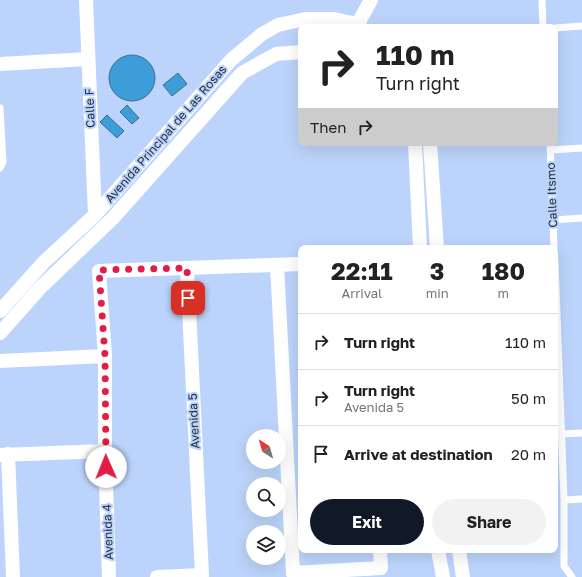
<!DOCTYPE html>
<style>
:root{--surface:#fff;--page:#f2f2f2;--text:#222;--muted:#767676;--line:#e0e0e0;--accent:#111827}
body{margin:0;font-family:"Golos Text",sans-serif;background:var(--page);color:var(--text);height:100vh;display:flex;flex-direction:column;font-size:15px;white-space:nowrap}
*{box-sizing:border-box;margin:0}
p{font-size:13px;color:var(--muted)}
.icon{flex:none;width:22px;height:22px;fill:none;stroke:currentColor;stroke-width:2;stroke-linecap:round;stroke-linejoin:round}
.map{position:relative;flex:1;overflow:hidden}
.drawer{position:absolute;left:298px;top:245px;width:260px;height:308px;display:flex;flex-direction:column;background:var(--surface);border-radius:8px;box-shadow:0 4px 16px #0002}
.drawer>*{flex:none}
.top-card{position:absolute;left:298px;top:24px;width:260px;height:122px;border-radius:8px;box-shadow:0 4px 16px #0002;background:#fff;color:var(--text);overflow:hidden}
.needle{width:26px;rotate:323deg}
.buttons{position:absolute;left:246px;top:429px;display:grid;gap:8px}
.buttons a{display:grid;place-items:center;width:40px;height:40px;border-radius:50%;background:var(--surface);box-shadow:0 4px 16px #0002;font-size:20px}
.pin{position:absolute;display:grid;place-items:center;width:34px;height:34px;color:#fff;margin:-17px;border-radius:8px;box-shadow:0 2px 6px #0006}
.me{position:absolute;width:44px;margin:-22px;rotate:359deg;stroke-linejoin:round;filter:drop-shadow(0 0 3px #0008)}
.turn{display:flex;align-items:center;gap:14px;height:84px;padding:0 12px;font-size:18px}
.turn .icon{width:52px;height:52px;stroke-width:2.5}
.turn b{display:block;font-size:28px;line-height:34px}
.then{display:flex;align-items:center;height:38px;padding:0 12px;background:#0003;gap:8px;font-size:15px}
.eta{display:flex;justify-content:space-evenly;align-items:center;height:68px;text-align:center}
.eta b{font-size:24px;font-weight:700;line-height:28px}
.cta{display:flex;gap:8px;margin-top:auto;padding:8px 12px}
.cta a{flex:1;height:46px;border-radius:24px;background:var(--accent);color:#fff;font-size:16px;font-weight:700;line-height:46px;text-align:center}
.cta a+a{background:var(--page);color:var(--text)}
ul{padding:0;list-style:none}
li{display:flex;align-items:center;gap:12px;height:56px;padding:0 12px;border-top:1px solid var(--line)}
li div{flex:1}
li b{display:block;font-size:15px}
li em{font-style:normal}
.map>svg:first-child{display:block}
.building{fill:#3c9dd9;stroke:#446a85}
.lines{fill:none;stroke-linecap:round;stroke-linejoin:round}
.service{stroke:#fff;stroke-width:7}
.minor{stroke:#fff;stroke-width:14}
.route{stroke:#e11d48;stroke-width:7;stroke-dasharray:0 12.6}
.labels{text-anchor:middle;stroke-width:4;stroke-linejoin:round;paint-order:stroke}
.street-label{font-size:12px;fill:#252e3d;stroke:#bcd4fb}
</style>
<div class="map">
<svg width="582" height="577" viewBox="0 0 582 577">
<rect width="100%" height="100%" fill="#bcd4fb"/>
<path class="building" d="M109 78a23 23 0 1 1 46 0a23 23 0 1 1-46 0Z
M178,73L187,84L172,96L163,85Z
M127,105L139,118L132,124L120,112Z
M107,115L124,131L117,138L100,122Z"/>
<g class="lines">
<path class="service" d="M542,0L543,27
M555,28L582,26
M0,108L3,162L0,168
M550,143L554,248
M551,150L582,148
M553,220L582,218
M555,261L564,500V566L572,577
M562,434L582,433
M564,500L582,499"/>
<path class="minor" d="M86,0L95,215
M356,27L371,0
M0,64L88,59
M415,143L420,248
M430,143L437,248
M277,265L293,573L381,568L380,550
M0,311L44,262L95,215L231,60L262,34L278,25L305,19H334L357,24L361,27
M0,333L40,288L113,218L242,73L276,54L301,52
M0,361L105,356
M8,454L13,577
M0,455L105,451
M438,550L443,577
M459,550L463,577
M109,577L105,451V356L99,271L301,264
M157,577L202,575L187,268"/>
</g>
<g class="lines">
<path class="route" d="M106,467L105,356L99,270L187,268L188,298"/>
</g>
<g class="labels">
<g class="street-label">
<text transform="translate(90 108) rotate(-92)" y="4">Calle F</text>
<text transform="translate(166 134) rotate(-49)" y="4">Avenida Principal de Las Rosas</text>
<text transform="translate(552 195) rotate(-92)" y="4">Calle Itsmo</text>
<text transform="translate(194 421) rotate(-93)" y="4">Avenida 5</text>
<text transform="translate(108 532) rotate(-92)" y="4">Avenida 4</text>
</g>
</g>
</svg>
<div class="buttons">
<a><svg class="needle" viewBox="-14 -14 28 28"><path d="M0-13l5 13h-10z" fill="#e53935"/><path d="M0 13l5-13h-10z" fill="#767676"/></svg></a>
<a><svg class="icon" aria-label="search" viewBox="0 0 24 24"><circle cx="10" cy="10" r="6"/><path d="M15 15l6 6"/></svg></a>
<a><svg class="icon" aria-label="layers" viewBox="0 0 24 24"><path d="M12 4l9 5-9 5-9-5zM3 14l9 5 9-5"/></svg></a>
</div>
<div class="pin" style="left:188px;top:298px;background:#d93025"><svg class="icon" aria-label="arrive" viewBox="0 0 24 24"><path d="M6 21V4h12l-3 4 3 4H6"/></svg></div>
<svg class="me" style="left:106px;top:467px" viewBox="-20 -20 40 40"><circle r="19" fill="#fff"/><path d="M0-13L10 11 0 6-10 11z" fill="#e11d48"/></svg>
<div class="top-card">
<div class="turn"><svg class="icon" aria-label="right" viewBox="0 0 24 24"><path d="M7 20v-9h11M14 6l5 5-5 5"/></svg><div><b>110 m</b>Turn right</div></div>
<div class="then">Then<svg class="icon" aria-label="right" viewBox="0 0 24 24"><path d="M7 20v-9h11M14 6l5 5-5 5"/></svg></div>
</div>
<section class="drawer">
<div class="eta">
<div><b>22:11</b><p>Arrival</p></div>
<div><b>3</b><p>min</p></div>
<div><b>180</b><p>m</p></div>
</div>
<ul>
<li><svg class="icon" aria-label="right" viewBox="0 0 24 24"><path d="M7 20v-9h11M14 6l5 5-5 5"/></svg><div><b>Turn right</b></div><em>110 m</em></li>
<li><svg class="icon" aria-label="right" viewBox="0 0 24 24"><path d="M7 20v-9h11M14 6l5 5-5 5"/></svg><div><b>Turn right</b><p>Avenida 5</p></div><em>50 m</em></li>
<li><svg class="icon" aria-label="arrive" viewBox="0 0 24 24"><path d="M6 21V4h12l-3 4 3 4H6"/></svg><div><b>Arrive at destination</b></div><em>20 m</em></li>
</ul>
<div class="cta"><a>Exit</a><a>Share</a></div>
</section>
</div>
